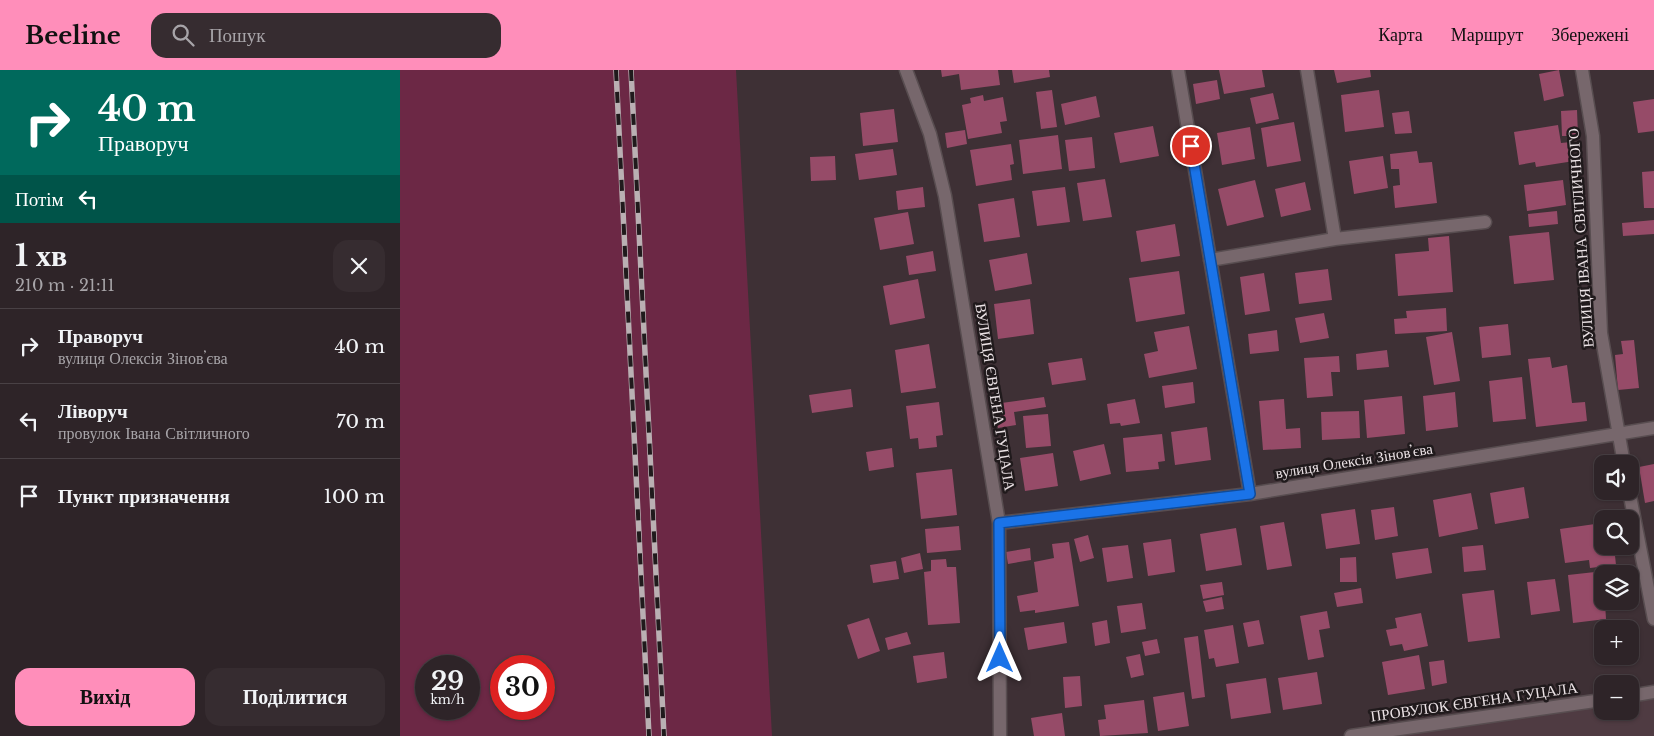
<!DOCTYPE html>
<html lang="uk">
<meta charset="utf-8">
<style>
:root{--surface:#2e2428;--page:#362c30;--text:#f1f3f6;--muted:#a7a4a8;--line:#494145;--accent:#ff8eba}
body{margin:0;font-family:"Libre Baskerville",serif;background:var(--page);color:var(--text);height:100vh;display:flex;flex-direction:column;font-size:19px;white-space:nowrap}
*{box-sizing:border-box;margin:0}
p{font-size:16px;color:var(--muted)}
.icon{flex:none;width:28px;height:28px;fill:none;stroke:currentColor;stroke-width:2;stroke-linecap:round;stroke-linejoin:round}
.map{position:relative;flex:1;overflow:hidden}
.panel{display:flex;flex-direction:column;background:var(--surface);width:400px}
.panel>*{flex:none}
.banner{background:#00695c;color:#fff;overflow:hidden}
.buttons{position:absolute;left:1194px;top:385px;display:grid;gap:10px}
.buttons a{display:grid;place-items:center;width:45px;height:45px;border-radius:10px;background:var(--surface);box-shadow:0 1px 4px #0004,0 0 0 1px var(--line);font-size:25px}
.speed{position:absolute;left:15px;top:585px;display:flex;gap:10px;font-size:25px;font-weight:700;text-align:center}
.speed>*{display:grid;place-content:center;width:65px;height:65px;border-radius:50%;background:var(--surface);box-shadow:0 1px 4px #0004,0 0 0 1px var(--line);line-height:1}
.speed small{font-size:12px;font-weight:400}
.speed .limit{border:8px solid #d22;background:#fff;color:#111}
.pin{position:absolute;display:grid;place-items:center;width:42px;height:42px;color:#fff;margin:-21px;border:2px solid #fff;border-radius:50%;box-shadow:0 1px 5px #0007}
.me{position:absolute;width:55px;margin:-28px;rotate:0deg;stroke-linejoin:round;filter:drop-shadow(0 0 4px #0008)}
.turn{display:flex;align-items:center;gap:18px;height:105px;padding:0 15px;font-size:22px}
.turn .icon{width:65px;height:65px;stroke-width:2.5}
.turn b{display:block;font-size:35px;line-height:42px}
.then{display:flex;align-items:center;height:48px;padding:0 15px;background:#0003;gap:10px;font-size:19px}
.round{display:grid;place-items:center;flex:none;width:52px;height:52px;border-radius:15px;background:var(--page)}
.summary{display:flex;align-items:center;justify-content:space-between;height:85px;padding:0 15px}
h1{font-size:30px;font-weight:700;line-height:38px}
.cta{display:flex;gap:10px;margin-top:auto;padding:10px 15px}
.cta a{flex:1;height:58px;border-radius:15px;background:var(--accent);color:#111;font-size:20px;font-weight:700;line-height:58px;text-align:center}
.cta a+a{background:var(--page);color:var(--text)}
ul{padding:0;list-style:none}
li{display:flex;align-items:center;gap:15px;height:75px;padding:0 15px;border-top:1px solid var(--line)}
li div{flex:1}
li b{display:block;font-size:19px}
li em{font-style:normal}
header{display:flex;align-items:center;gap:30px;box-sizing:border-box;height:70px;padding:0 25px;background:var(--accent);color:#111}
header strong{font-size:24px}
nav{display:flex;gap:28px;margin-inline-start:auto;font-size:18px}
.search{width:350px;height:45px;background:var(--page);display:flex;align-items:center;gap:12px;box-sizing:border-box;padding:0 18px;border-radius:15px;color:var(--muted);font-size:19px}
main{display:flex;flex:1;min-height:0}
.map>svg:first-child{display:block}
.built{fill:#4f3b42}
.green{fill:#6c2845;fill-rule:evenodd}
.building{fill:#964b68}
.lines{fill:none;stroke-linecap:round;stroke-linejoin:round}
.minor-casing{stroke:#584d50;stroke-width:15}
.minor{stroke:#77676c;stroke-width:12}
.rail-casing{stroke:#bab0b3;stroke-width:5.5}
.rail{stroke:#201a1c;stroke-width:4;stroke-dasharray:11;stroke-linecap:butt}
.route-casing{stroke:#114b97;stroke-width:12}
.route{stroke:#1a73e8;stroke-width:9}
.labels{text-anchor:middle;stroke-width:5;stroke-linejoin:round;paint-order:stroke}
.street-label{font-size:15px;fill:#ebe2e5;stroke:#201a1c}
</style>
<header>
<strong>Beeline</strong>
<div class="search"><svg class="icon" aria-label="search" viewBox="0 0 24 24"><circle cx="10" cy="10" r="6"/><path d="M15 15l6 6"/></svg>Пошук</div>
<nav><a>Карта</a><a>Маршрут</a><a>Збережені</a></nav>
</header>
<main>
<section class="panel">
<div class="banner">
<div class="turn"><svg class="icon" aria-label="right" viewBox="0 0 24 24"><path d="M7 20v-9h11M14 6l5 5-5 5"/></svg><div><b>40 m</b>Праворуч</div></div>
<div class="then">Потім<svg class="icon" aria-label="left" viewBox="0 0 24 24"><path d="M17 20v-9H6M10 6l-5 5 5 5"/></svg></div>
</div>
<div class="summary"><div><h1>1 хв</h1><p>210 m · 21:11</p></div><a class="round"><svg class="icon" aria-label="close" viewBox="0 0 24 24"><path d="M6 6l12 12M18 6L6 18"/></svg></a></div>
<ul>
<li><svg class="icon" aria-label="right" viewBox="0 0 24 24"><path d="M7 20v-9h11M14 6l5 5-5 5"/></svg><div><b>Праворуч</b><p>вулиця Олексія Зіновʼєва</p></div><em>40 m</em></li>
<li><svg class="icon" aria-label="left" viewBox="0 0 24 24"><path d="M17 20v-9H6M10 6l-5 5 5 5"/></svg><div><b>Ліворуч</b><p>провулок Івана Світличного</p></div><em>70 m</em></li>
<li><svg class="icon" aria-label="arrive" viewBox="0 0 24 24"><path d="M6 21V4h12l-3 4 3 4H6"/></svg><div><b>Пункт призначення</b></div><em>100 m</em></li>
</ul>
<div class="cta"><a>Вихід</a><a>Поділитися</a></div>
</section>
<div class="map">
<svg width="1254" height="666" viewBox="0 0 1254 666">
<rect width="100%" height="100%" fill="#3e3035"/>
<path class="built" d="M1254,625V666H984L1202,633V641H1230V629Z"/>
<path class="green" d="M0,0H336L372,666H0ZM26,596H69V639H26ZM101,596H144V639H101Z"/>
<path class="building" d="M541,0H598L600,15L561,20L559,4L542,7Z
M612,0H649L650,7L614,13Z
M819,0H862L865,17L824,24Z
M934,0H970L971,7L937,13Z
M1159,0L1164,26L1144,31L1139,4Z
M817,10L820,29L796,34L793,14Z
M652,20L657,57L641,59L636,22Z
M979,20L984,57L945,62L941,25Z
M873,23L879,49L856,54L850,28Z
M583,25L584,31L603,27L607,51L600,52L602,63L568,69L562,35L571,33L570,28Z
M696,26L700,47L665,55L661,34Z
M1254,29V61L1238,63L1233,32Z
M494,39L498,72L463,76L460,43Z
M1177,40L1178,66H1162L1161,41Z
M1009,41L1012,63L995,64L992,43Z
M894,52L901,91L867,97L861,58Z
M1158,55L1161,73L1171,72L1174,91L1136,97L1135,92L1119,95L1114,62Z
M753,56L759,86L720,93L714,63Z
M850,57L855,89L822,95L817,63Z
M565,60L567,74L547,78L545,63Z
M658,65L662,99L623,104L619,70Z
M692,67L695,98L669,101L665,70Z
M611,74L614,94L610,95L612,110L576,116L570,80Z
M493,79L497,105L459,110L455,84Z
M1017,81L1019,93L1032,92L1037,133L995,138L993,116L1000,115L999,99H991L990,84Z
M435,86L436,110L411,111L410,87Z
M983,86L988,118L954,124L949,91Z
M1254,101V138H1244L1242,102Z
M705,109L712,147L683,151L677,113Z
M855,110L864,147L827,156L818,119Z
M1163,110L1166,135L1127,141L1124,115Z
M905,112L911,140L881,147L875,119Z
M523,117L525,137L498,140L496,121Z
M665,117L670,152L637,156L632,121Z
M614,128L620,167L584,172L578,134Z
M1157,141L1158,154L1129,157L1128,144Z
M508,142L514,174L480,180L474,148Z
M1254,150V164L1223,166L1222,153Z
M775,154L780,186L741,192L736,161Z
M1149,162L1154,210L1114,214L1109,166Z
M1049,166L1053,222L998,226L995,184L1029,181L1028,168Z
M533,181L536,201L509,205L506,186Z
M627,183L632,214L595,221L589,190Z
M928,199L932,230L899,234L895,203Z
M779,201L785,244L736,252L729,208Z
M864,203L870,241L845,245L840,207Z
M518,209L525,248L490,255L483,216Z
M630,229L634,264L598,269L594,234Z
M1046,238L1047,261L995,264L994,249L1007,248L1006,241Z
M924,243L929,268L900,273L895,248Z
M1108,254L1111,285L1082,288L1079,257Z
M789,256L797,299L749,308L744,284L758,281L754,262Z
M877,260L879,281L850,284L848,264Z
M1052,262L1060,311L1034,315L1026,267Z
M1234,270L1239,318L1218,320L1215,285L1223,284L1221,271Z
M529,274L536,318L501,323L495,280Z
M987,280L989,297L957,300L956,284Z
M939,286L940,302H931L933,326L907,328L904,288Z
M1150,287L1152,298L1167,295L1172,333L1185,332L1187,351L1136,357L1128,289Z
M682,288L686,310L652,315L648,293Z
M1122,307L1126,349L1093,352L1089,311Z
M793,312L795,333L765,338L762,316Z
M451,319L453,337L412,343L409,325Z
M1055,322L1058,357L1026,361L1023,326Z
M1002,326L1005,364L967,368L964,330Z
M644,327L646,337L614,342L616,355L598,358L594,334Z
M735,329L740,353L721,356L720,353L710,354L707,334Z
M884,329L886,359L900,358L901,378L863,380L859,331Z
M539,332L543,365L536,366L537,377L519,379L518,368L510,369L506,336Z
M959,341L960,368L922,370L921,342Z
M648,344L651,376L626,378L623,346Z
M807,357L811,390L775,395L771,362Z
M762,364L765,391L758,392L759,399L726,402L723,368Z
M704,374L711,404L680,411L673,381Z
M492,378L494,397L469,401L466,382Z
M653,383L658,416L625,421L620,388Z
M1254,394V431L1245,433L1239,397Z
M552,399L557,445L521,449L516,403Z
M1124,417L1129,448L1095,454L1090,423Z
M1071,423L1078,459L1039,467L1033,430Z
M994,437L998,466L975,470L971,440Z
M955,439L960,474L926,479L921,444Z
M884,452L892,496L867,500L860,456Z
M1202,453V476H1214L1216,495L1190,498L1189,490L1165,493L1160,459Z
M559,456L561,480L527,483L525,459Z
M836,458L842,495L806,501L800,464Z
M688,465L694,488L680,492L674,469Z
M771,469L775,502L748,506L743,473Z
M669,472L679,536L635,543V540L620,542L617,526L638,522L634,492L654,488L652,474Z
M728,475L733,508L707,512L702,478Z
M1083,475L1086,500L1064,502L1062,477Z
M630,478L631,490L608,494L606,482Z
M1028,478L1032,503L996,509L992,483Z
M520,483L523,499L504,503L501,488Z
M956,487L957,512H940V488Z
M546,489L547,497H556L560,553L528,555L524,502L531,501V490Z
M496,491L499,509L473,513L470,495Z
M1213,500V504H1202V531H1213L1205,533L1206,549L1173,553L1168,505Z
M1155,509L1160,541L1131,545L1127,512Z
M822,512L824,525L803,529L800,515Z
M961,518L963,533L937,537L934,523Z
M1094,520L1100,568L1068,572L1062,524Z
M822,527L824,539L806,542L803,531Z
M742,533L746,559L721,563L717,536Z
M927,541L930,558L919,560L924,587L908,590L900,546Z
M1021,543L1028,576L1004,581L1002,574L990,576L986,560L997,558L995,548Z
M469,548L480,581L458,589L447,555Z
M707,550L710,573L695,576L692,553Z
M859,550L864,574L848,577L843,553Z
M664,552L667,573L628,580L624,558Z
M833,555L839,593L816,597L814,588L809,589L804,560Z
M507,562L511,574L488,580L485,568Z
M798,566L805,627L792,629L784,568Z
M757,569L760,583L745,586L742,572Z
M544,582L547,608L517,613L513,586Z
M740,584L744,605L731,608L726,587Z
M1019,585L1025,619L988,625L982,592Z
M1044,590L1047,613L1032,616L1029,592Z
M917,602L922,634L883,640L878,608Z
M680,606L682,636L665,638L663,607Z
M866,608L871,643L831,649L826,614Z
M784,622L789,656L758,661L753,627Z
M744,630L748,663L700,666L698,650L706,649L704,635Z
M662,643L665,666H634L631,648Z"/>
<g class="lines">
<defs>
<path id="minor" d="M506,0L530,64L545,126L599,453L600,666
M778,0L850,424
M1182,0L1193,66L1201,263L1224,394
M935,169L1085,152
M810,190L935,169L907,0
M1229,421L1254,549
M599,453L850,424L1254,358
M1230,626L1254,622
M951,666L1202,630"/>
</defs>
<use href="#minor" class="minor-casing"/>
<use href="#minor" class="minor"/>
<defs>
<path id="rail" d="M216,0L249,666
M231,0L264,666"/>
</defs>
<use href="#rail" class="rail-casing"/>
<use href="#rail" class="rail"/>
</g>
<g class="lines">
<defs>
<path id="route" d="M600,588L599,453L850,424L791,76"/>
</defs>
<use href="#route" class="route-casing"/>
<use href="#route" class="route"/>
</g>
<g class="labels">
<g class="street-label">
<text transform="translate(1181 168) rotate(-94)" y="5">ВУЛИЦЯ ІВАНА СВІТЛИЧНОГО</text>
<text transform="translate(595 327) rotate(81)" y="5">ВУЛИЦЯ ЄВГЕНА ГУЦАЛА</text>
<text transform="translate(954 391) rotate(-9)" y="5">вулиця Олексія Зіновʼєва</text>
<text transform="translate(1074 632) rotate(-8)" y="5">ПРОВУЛОК ЄВГЕНА ГУЦАЛА</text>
</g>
</g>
</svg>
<div class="buttons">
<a><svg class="icon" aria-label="sound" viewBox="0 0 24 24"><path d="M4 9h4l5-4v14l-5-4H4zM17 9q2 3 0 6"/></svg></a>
<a><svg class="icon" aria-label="search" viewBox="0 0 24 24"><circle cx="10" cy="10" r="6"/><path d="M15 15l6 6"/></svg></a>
<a><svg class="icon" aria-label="layers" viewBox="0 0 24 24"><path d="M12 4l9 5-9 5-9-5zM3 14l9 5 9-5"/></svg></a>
<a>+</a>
<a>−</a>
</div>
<div class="speed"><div>29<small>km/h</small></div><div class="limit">30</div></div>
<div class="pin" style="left:791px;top:76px;background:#d93025"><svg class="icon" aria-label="arrive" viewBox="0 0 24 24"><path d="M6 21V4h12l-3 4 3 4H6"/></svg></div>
<svg class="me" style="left:600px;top:588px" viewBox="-20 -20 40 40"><path d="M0-17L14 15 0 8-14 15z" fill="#1a73e8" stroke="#fff" stroke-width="4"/></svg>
</div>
</main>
